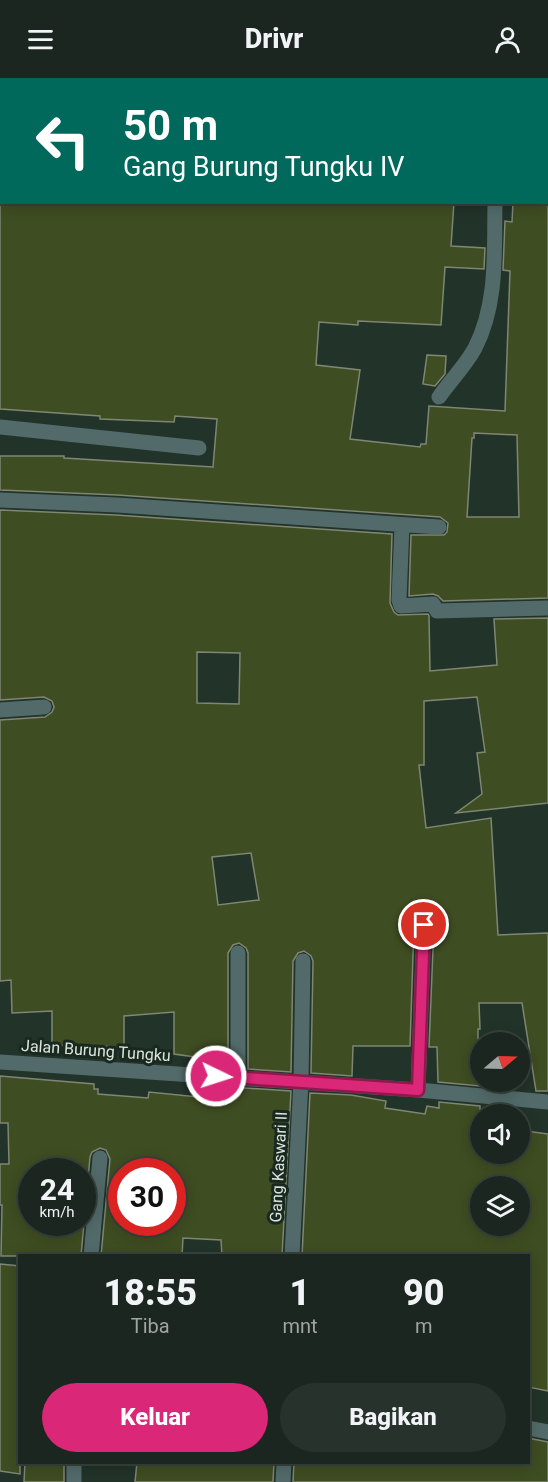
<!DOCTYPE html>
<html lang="id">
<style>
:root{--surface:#1a261f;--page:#27322c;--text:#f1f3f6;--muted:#9fa5a4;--line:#38433d;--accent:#db2777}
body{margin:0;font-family:Roboto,sans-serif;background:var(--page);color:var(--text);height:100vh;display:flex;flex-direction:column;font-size:22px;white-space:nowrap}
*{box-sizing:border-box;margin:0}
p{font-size:20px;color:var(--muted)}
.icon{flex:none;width:33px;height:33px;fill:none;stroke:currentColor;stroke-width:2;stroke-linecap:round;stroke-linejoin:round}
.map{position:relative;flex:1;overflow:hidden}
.side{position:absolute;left:18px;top:1176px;width:512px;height:210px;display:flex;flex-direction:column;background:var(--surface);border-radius:0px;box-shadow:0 3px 15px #0003,0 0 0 2px var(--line)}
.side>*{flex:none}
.banner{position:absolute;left:0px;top:0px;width:549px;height:126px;box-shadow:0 3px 15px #0003,0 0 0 2px var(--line);background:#00695c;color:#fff;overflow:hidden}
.needle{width:39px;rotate:71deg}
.controls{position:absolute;left:470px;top:954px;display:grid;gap:12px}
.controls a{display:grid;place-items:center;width:60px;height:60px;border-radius:50%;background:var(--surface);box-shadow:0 3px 15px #0003,0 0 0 2px var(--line);font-size:30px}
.speed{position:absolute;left:18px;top:1080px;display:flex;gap:12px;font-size:30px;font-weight:700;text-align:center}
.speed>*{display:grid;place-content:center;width:78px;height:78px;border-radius:50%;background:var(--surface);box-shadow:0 3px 15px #0003,0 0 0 2px var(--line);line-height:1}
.speed small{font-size:15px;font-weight:400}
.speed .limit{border:9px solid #d22;background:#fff;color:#111}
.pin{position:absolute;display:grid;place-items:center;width:51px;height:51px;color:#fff;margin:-26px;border:3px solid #fff;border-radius:50%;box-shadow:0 2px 6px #0007}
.me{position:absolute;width:66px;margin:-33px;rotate:94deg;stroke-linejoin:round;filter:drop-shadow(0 0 4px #0008)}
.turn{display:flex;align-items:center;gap:21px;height:126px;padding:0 24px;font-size:27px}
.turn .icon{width:78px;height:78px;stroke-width:2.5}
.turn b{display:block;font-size:42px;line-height:51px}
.eta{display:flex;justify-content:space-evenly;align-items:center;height:102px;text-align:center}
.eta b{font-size:36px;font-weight:800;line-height:42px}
.action{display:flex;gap:12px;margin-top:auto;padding:12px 24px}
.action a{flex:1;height:69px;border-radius:36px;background:var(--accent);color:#fff;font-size:24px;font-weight:800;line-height:69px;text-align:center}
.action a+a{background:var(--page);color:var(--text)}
header{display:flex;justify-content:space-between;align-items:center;height:78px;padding:0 24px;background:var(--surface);font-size:27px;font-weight:800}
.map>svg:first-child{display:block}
.building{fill:#3f4d22;stroke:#7f8674;stroke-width:1.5;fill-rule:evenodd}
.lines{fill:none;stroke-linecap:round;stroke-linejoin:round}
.minor{stroke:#526b6a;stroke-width:15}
.route-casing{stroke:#8e194d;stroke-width:15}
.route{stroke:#db2777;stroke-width:10}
.labels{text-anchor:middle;stroke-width:6;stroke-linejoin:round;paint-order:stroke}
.street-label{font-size:16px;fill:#dae4de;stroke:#19291f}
</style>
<header><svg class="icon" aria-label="menu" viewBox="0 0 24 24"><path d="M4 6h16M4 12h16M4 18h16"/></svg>Drivr<svg class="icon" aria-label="person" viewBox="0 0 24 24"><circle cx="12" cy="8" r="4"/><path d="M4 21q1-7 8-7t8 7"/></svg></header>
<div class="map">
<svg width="548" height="1404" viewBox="0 0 548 1404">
<rect width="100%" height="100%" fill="#223329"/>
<path class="building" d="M0,124H454L451,168L485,170L484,191L445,189L441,247L358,243V247L319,244L316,287L360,292L350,361L420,369L421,366H426L429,328L505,333L510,193L503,192L505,143L512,144L513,124H548V520L443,523L438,518L433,516L409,518L411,457H444L447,454L448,445L440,439L117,417L0,412V378H64V380L213,389L217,341L175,338L174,344L100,341V338L0,331ZM474,355L517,357L519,439H467L472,360H474Z
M427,277L446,278L445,296L435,308L423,306Z
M0,432L116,437L392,456L390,525L394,534L398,537L428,536L429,538L430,593L497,587L494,541L548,540V725L456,735L482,716L477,675L485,674L477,619L424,623V687H419L426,750L491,740L498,857L548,855V1013H536L522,925H479L480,951H478V989H480V1008L438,1004L437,969H429L434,847L430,839L425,837L419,839L414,847L410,968H353L352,998L311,995L313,883L311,878L304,873L298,875L293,883L291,994L248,991V875L246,870L239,865L233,867L228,875V990L201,988L202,980L174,976V934L124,938V969L52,967V933L12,935L11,902L0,903V642L45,639L52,634L54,629L52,623L44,619L0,622ZM197,574L240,575L239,626L197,625ZM251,775L259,822L218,827L212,779Z
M0,998L94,1006V1011H98V1016L148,1020L149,1014L198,1019L199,1007L291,1013L282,1178H222L221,1162L183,1160L182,1178H101L110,1081L106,1072L100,1070L92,1074L90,1079L81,1178H1L2,1127H0V1086H9L8,1045H0ZM32,1094H82V1144H32ZM122,1094H172V1144H122Z
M310,1015L351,1017L386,1023L385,1030L425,1036L427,1028L439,1030V1024L480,1028V1076H519V1052L548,1056V1313L528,1309V1178H302ZM480,1108H519V1148H480Z
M0,1186L20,1188V1396L0,1393Z
M528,1360L548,1364V1404H293L294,1384H528Z
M25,1384H64V1404H24Z
M137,1384H274L273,1404H135Z"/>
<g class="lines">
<path class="minor" d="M236,2V0
M342,2V0
M503,2V0
M0,7H2
M439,319C450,303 466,287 475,270C498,225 494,174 495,124
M0,349L199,370
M0,422L117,427L439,449
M402,447L399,522L401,528L433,526L437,533L548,530
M0,632L44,629
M0,984L418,1012L548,1024
M238,999V875
M418,1012L424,847
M91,1178L100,1080
M292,1178L301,1003L303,883
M528,1350L548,1354
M74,1404V1384
M283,1404L284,1384"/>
</g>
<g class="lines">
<defs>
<path id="route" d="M216,998L418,1012L424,847"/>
</defs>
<use href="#route" class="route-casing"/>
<use href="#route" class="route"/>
</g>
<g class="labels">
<g class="street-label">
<text transform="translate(96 972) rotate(4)" y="6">Jalan Burung Tungku</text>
<text transform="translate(278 1089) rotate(-87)" y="6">Gang Kaswari II</text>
</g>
</g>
</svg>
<div class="controls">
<a><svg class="needle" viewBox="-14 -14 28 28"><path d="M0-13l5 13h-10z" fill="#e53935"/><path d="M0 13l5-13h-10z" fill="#9fa5a4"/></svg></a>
<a><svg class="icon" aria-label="sound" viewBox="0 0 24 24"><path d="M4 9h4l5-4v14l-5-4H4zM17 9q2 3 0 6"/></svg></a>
<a><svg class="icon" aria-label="layers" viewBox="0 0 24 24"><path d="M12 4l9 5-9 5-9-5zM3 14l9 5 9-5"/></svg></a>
</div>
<div class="speed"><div>24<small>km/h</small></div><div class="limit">30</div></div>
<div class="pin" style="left:424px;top:847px;background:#d93025"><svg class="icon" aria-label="arrive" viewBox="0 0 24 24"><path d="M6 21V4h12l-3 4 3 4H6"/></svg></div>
<svg class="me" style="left:216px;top:998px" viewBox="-20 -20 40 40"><circle r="17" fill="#db2777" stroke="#fff" stroke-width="3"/><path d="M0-11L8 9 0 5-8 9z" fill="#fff"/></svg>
<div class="banner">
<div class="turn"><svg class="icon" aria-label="left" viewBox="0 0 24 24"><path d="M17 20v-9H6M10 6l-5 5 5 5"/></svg><div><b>50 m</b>Gang Burung Tungku IV</div></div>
</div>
<section class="side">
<div class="eta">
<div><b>18:55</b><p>Tiba</p></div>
<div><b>1</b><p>mnt</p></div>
<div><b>90</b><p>m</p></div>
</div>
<div class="action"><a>Keluar</a><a>Bagikan</a></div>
</section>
</div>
